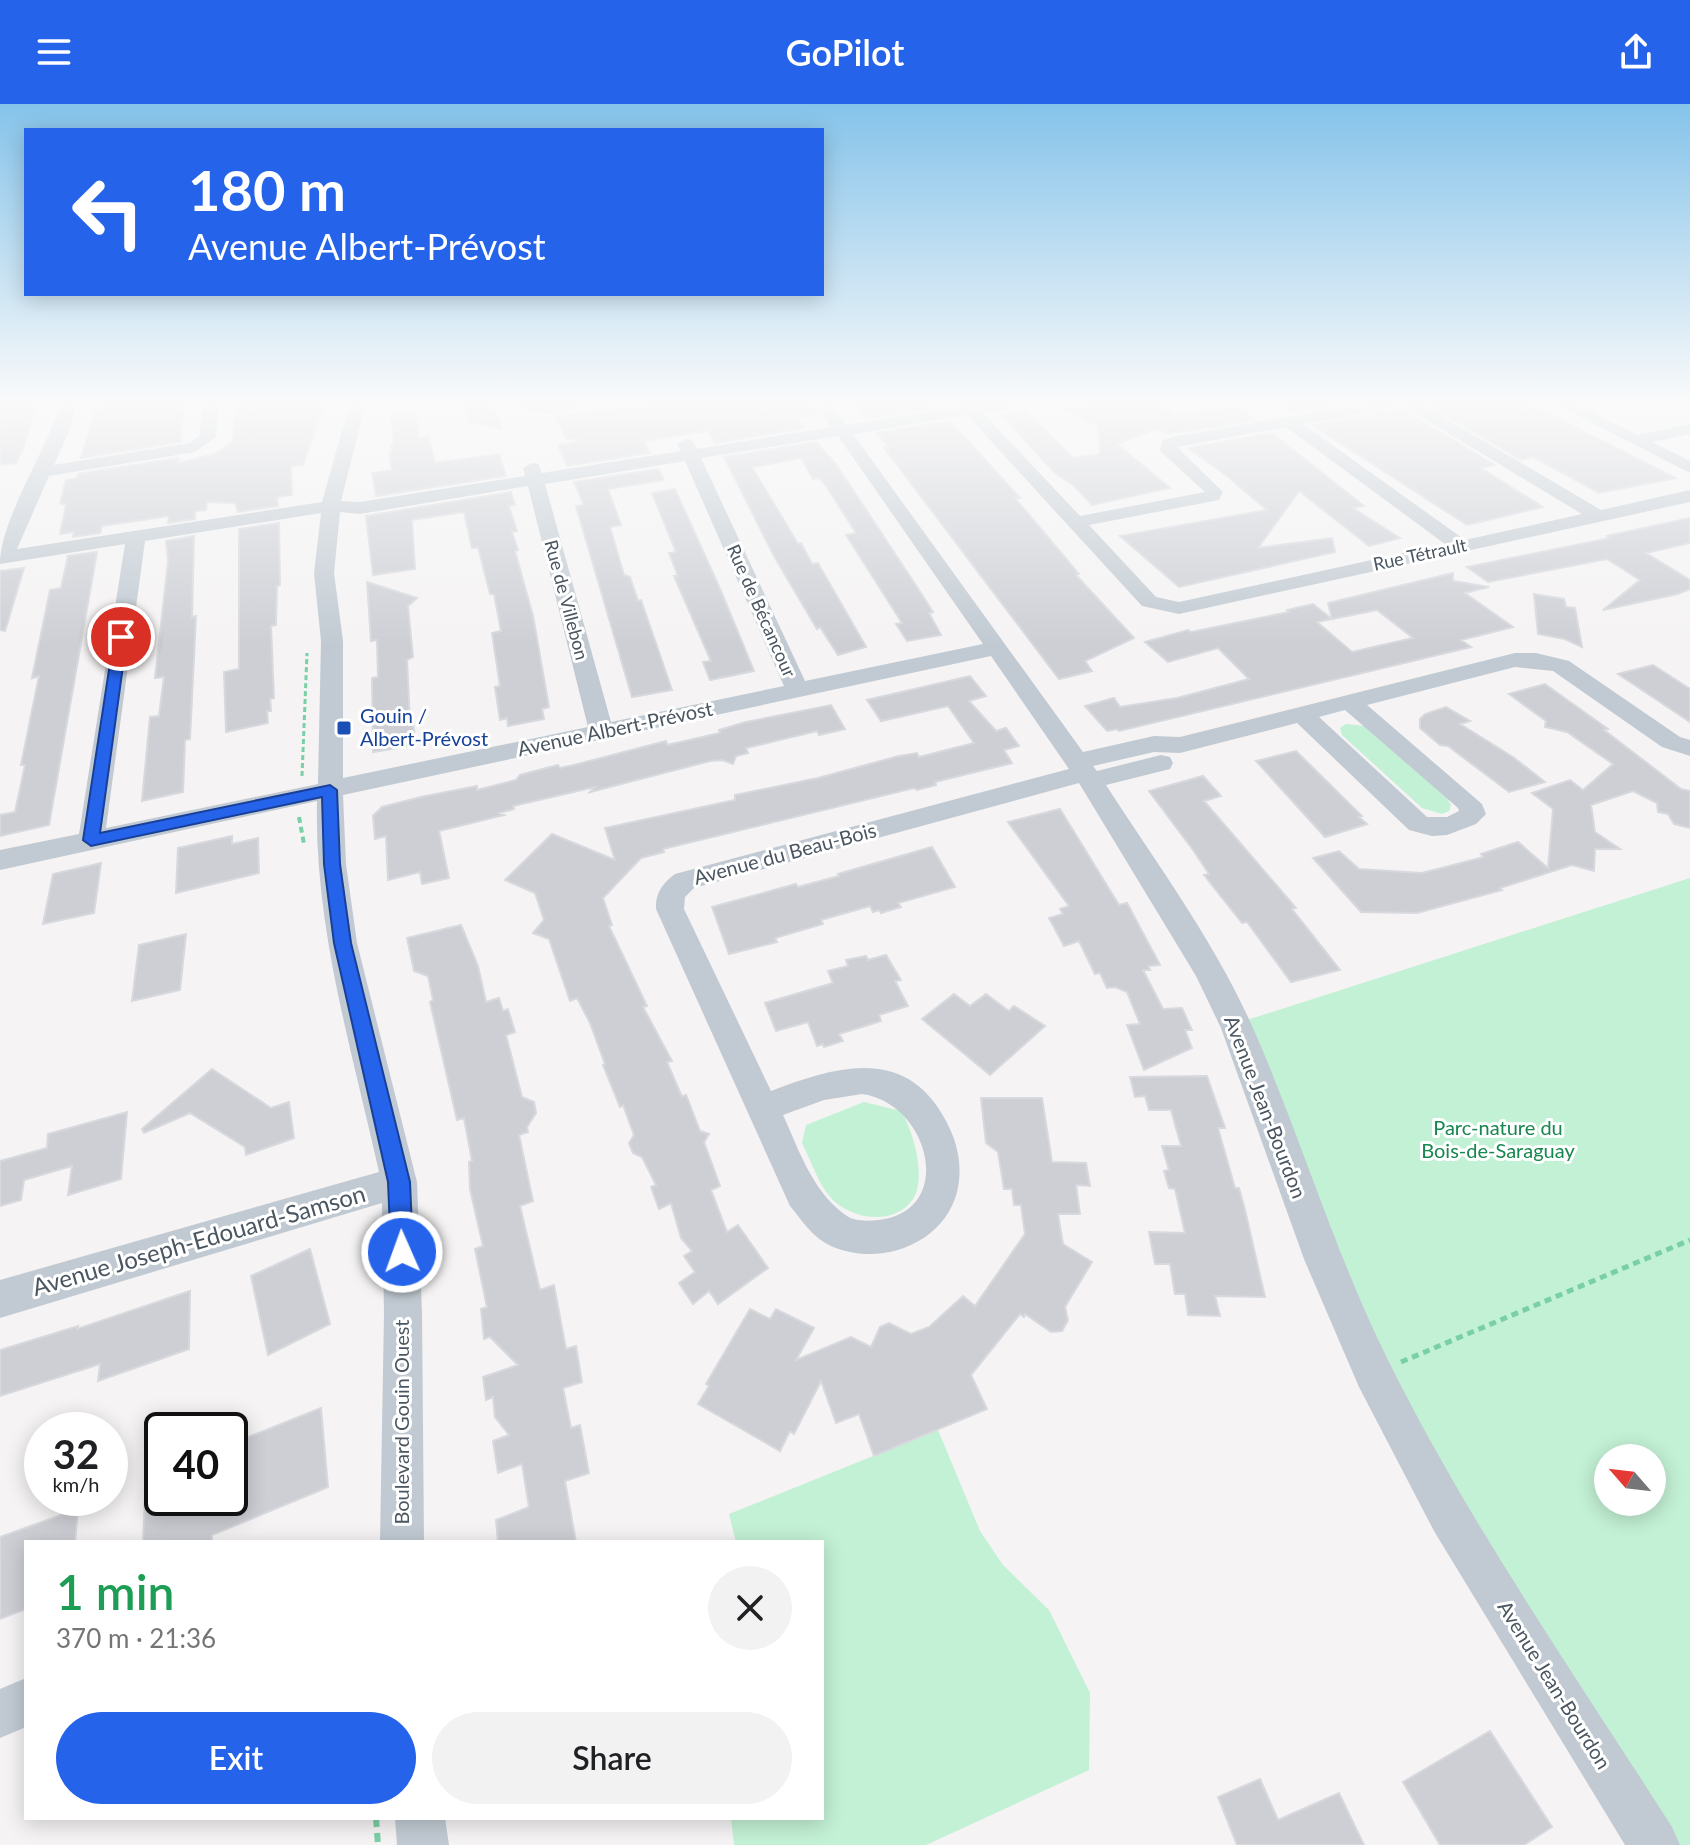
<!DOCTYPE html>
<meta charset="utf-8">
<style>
:root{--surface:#fff;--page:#f2f2f2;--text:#202124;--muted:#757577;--accent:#2563eb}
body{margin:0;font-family:Lato,sans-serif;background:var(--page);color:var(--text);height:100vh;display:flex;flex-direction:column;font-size:30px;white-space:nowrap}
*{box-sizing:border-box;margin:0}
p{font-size:26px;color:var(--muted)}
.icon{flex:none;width:44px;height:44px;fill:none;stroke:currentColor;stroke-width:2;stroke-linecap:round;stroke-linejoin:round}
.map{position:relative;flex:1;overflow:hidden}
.drawer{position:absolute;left:24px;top:1436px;width:800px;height:280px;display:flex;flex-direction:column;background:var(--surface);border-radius:0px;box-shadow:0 4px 20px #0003}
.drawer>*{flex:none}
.hud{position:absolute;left:24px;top:24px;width:800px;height:168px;border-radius:0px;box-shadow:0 4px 20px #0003;background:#2563eb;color:#fff;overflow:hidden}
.needle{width:52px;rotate:298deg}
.tools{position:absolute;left:1594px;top:1340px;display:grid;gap:16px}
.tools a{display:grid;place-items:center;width:72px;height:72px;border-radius:50%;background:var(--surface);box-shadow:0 4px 20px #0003;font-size:40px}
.speed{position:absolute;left:24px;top:1308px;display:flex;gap:16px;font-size:40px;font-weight:700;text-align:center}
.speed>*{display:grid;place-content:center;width:104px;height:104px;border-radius:50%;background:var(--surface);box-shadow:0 4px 20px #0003;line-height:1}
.speed small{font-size:20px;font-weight:400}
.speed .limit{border:4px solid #111;border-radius:12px;background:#fff;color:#111}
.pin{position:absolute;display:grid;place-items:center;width:68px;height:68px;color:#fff;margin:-34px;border:4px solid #fff;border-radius:50%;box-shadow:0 2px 8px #0007}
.me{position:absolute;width:88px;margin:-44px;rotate:358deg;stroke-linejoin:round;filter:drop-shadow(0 0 6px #0008)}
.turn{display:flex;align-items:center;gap:28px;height:168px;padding:0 32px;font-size:36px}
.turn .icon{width:104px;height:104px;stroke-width:2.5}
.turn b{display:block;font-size:56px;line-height:68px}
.round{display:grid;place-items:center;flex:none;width:84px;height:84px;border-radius:42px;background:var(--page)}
.headline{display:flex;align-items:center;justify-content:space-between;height:136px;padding:0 32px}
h1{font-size:48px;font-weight:600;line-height:60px;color:#1e9e55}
.button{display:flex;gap:16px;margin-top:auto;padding:16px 32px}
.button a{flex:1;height:92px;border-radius:48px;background:var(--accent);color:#fff;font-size:32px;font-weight:600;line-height:92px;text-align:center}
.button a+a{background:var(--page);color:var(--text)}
header{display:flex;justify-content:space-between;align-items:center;height:104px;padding:0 32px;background:var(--accent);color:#fff;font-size:36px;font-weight:600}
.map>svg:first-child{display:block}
.green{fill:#c3f1d5;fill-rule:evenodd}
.building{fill:#cdcfd5;stroke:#d7d9de;stroke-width:2}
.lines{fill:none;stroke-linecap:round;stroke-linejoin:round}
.path-far3{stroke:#7ad0a6;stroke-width:3;stroke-dasharray:5 3;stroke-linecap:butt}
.path-far2{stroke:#7ad0a6;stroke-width:4;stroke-dasharray:6 4;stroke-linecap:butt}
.path-far1{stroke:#7ad0a6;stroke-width:5;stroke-dasharray:7 5;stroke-linecap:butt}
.path{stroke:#7ad0a6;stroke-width:6;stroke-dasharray:9 6;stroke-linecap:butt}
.minor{fill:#c1cad2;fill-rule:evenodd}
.route{fill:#2563eb;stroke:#184099;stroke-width:2}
.transit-dot{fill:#1a4fb4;stroke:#fff;stroke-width:3}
.labels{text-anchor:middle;stroke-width:6;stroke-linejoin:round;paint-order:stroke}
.far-street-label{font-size:18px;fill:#4a5661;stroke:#fff}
.transit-label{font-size:20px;fill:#164399;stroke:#fff;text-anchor:start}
.street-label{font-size:20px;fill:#4a5661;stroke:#fff}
.park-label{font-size:20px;fill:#17864f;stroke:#fff}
.near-street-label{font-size:24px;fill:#4a5661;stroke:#fff}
</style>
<header><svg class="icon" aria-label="menu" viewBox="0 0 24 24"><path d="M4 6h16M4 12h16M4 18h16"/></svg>GoPilot<svg class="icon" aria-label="share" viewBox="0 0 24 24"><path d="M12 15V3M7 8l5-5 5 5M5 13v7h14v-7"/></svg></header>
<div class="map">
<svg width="1690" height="1741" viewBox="0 0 1690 1741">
<rect width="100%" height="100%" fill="#f5f3f3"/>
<path class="green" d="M1346,620L1364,622L1447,694L1451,701L1449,707L1442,710L1422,704L1342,631L1340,624Z
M1690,774V1741H1673L1534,1530L1363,1219L1247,916ZM1608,1354H1652V1398H1608Z
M864,998L901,1007C913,1026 927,1074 913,1095C894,1123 850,1115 831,1094C818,1080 811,1056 802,1039L806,1021Z
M938,1326L980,1427L1003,1461L1049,1506L1090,1589L1089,1666L926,1741H734L731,1714H822V1438H736L729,1410Z"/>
<path class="building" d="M0,298H37L24,343L16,359L0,361Z
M98,298H184L181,338L81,354Z
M235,298H325L303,361L291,362L292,391L277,393L278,402L238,408L235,399L207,398L206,406L195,407V415L168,419L169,412L102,422L100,429L73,433L74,428L60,430L66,401L60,399L66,376L77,374L78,370L179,354L178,359L214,350L233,338Z
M463,298H492L502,325L469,318Z
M652,298H811L819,310L797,314L805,324L715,339L708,327L644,337L650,349L567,362L558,341L585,337L566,334L555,312Z
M851,298H930L936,304L866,315Z
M1094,298H1158L1176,311L1238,301L1255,316L1170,330L1156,325L1117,340L1170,384L1092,401L1074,382L1054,368L1002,312L1027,308L1073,354L1100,350L1098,322L1058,303Z
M1275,298H1359L1293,309Z
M1423,298H1526L1676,374L1599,389L1533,353L1521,356Z
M1402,305L1495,361L1481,364L1543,403L1467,421L1312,321Z
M414,306L419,335L428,332L435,359L499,350L506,372L376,392L372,369L392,366L389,349L392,348L391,342L394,341L391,309Z
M950,317L1020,394H1015L1079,470L1076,471L1134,534L1085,557L1092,567L1059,575L897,361L884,344H889L877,329Z
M1272,329L1364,402L1353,404L1400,434L1369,442L1299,387L1258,444L1332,434L1335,448L1179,483L1120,432L1267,406L1228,373L1188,344Z
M816,338L836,360L919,486L933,508L929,509L941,531L907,537L896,520L902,519L846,431L856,429L826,382L819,374L813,375L801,354L752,363L798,440L801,439L812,460L818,459L866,543L838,551L820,523L817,525L775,454L724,353Z
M658,365L664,376L608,385L621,421L610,423L624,471L630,473L638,497L641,496L672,586L632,593L576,402L584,401L574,378Z
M675,385L721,487L754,567L710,576L703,558L711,557L674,472H678L669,449L676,448L652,389Z
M511,388L515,401L509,402L517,427L512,428L518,446L515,447L533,512L549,603L542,605L544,615L508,622L507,614L500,616L495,583L500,582L492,529L501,527L494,490H490L478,443L472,444L464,408L412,416L415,465L373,471L366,412Z
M1690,414V439L1646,449L1690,476V485L1678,490L1603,506L1640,476L1607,455L1488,478L1467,463L1610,434L1607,432Z
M279,419L280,481L277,482L276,521L271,522L274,594L270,595L271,607H267L268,619L226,628L224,568L239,565V425Z
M194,432L192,513L196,512L190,635L185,636L183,688L142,697L150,613L159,612L164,573L155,574L168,457L166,437Z
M97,448L49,721L0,732V711L15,708L25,661H21L39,572L32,574L50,486L61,484L68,452Z
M24,464L5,527L0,526V467Z
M1453,469V477L1489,483L1465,489L1513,523L1461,536L1471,543L1119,627L1117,625L1107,627L1085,602L1114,594L1120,603L1177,594L1249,575L1218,544L1168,558L1145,538L1188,526L1191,528L1289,508L1287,506L1313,500L1332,515L1317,518L1352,548L1413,534L1377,506L1332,515L1328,499Z
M367,478L417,494L408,502L413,553L407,556L410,619L413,618L416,641L373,648L372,574L378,573L377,536L371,537Z
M1534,490L1564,495L1566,503L1575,504L1582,543L1565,535L1538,530Z
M1653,561L1690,585V618L1618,570Z
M970,572L986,592L969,597L996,627L1006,624L1019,642L1004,646L1012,659L935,678L936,681L917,686L914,684L663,745L664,748L641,754L603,794L612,821L609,822L647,902L643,903L672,957L667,958L682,993L686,991L700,1027L709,1030L704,1038L720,1082L711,1086L727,1128L738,1121L768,1164L718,1200L709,1187L693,1200L679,1179L695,1168L684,1152L692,1147L681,1134L671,1099L659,1105L651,1083L656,1081L642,1053L633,1049L629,1039L634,1031L623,1001L620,1003L603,961L605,960L590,919L577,894L570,897L549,835L533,829L544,816L535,789L505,776L552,730L615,756L605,724L735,696V691L818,674L899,652L917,649L919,653L974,639L948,602L881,617L867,596Z
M1545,580L1608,625L1604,626L1681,685L1690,687V724L1674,720L1668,710L1658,708L1657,699L1633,687L1591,701L1595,728L1620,745H1595L1594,767L1572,761L1500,784L1502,786L1417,809L1361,808L1313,754L1339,747L1359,765L1422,769L1484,753L1481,750L1518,738L1548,764L1553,705L1532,689L1570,676L1583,686L1613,660L1567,628L1545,623L1546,617L1509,590Z
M831,601L845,625L819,631L817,627L746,644L748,649L736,652L733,660L722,656L710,657L590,688L595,683L513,702L514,705L499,709L504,711L439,727L449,774L422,780L420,768L388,776L386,732L375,735L373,712L382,703L421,693L477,682V686L516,676L520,671L558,661L560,664L574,661L666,637L667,641L720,629L719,626L746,618Z
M1446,603L1470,617L1460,620L1513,653L1545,678L1509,688L1448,642L1440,641L1420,624V615L1425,610Z
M1296,647L1362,712L1359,713L1367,720L1325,733L1256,657Z
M1203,672L1221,692L1204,697L1296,804L1292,805L1340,866L1291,878L1247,818L1242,819L1204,771L1209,770L1193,746L1149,687Z
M1060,705L1119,801L1127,799L1160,861L1148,862L1150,866H1143L1163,905L1182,904L1192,926H1185L1192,944L1144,966L1127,921L1140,920L1127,888L1115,883L1107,884L1100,869L1095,870L1079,837L1064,842L1049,814L1063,810L1060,805L1069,802L1008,718Z
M232,732V740L258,734L259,769L176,789L178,744Z
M932,743L955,783L898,799L901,803L881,809L879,806L873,808L870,802L821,816L823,820L775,834L777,838L729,850L712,803L796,780L798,783L839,772L838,770Z
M101,759L94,809L43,820L53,770Z
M461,821L478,862L486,898L499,894L503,907L508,905L515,928L506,931L522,993L534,998L536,1009L527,1023L528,1028L519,1031L533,1097L520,1102L540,1186L554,1181L566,1245L576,1242L582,1278L563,1284L571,1324L580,1321L589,1369L565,1377L576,1438H498L496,1416L529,1403L522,1360L498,1369L493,1337L509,1331L495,1313L493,1293L486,1296L483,1273L518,1261L490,1233L484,1235L481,1205L487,1203L475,1145L483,1142L470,1085L469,1058L472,1057L464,1014L457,1016L430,898L433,896L428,872L414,867L407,834Z
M186,830L180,886L132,897L139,841Z
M886,851L901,876L895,877L908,902L879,911L881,917L839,930L843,937L824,943L823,940L817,942L808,918L776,927L765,899L833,879L828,867L848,862L846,856L866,852L868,856Z
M954,890L970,902L986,890L1009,907L1014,902L1045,922L990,971L922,915Z
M212,965L271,1004L289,998L294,1034L246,1051L245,1043L190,1009L144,1029L142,1025Z
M1207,972L1225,1024H1218L1235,1084H1239L1245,1106L1265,1193L1215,1192L1220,1212L1188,1211L1185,1190H1175L1170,1160H1155L1149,1128L1185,1129L1175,1085L1169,1084L1164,1067L1169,1066L1162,1042H1181L1171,1006H1149L1145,992L1135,993L1130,973Z
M981,994H1042L1052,1058L1086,1059L1090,1082L1076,1081L1080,1110H1058L1063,1140L1092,1158L1065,1203L1068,1216L1062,1227L1051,1228L1025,1210L1024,1213L1020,1210L971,1271L987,1305L874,1352L859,1310L836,1319L821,1277L794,1330L790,1327L780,1347L698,1300L709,1282L706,1280L750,1205L770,1215L776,1205L814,1224L796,1256L851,1233L871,1243L880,1223L889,1219L911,1230L929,1223L963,1192L975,1202L1025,1130L1021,1101H1014L1012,1085H1004L998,1048L986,1039Z
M127,1008L121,1075L68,1091L72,1062L24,1076L21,1096L0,1102V1057L47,1044L48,1030Z
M310,1145L330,1220L268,1251L251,1172Z
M190,1187L189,1245L98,1277L100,1260L0,1292V1246L78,1222L77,1225Z
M321,1304L328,1383L212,1431V1438H143L145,1394H238L236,1338Z
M78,1405L75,1438H26V1505L0,1515V1433Z
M1490,1627L1552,1723L1524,1741H1440L1403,1678Z
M1260,1675L1278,1716L1339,1689L1364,1741H1237L1218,1693Z"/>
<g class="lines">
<path class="path-far3" d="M302,672L307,549"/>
<path class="path-far2" d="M299,713L304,740"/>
<path class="path-far1" d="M1401,1258L1690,1136"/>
<path class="path" d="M376,1714L378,1741"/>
<path class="minor" d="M61,298H77L69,327L54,361L190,339L200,331L202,298H218L216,333L195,348L49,372L17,445L322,398L350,298H366L341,397L360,398L525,372L523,364L532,359L538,360L542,369L681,347L677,340L686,335L692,336L697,345L831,323L814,298H830L846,321L959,303L956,298H1026L1024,301L983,309L1080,412L1205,388L1160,347L1162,337L1171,333L1375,298H1418L1601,406L1690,386V398L1179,510L1142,502L967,311L853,330L1083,648L1154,632L1180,633L1515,549H1536L1569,557L1680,633L1690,636V652L1662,643L1553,567L1515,563L1367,601L1482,700L1486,710L1476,720L1447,731L1432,732L1409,726L1297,619L1180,649L1154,648L1093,662L1097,667L1161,651L1170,653L1173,659L1170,665L1106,681C1157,760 1215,838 1253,924C1301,1033 1334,1147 1387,1254C1468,1418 1574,1569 1672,1723L1680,1741H1625L1434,1427L1359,1283L1304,1155L1221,924L1196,872L1079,679L694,784L685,793L684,805L771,987C837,962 906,941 946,1017C958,1039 963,1063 957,1088C943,1142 876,1164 829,1141C812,1133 802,1116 790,1102L656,805C655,789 663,779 675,770L1069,665L991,552L343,691L346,760L357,839L417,1078L422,1209L424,1438H380L384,1209L382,1099L0,1214V1176L379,1068C352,946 314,823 317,697L0,766V746L79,730L125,440L0,460C0,415 47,347 61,298ZM1403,302L1582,410L1465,436L1303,320ZM1286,323L1445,440L1179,498L1156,493L1089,421L1219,396L1223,388L1177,343ZM838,332L983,540L805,577L701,354ZM685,357L784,582L611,618L545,380ZM528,382L588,623L343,674V537L334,469L340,408L360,410ZM321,409L314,469L321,537L318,680L106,724L145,437ZM1345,606L1458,704L1459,707L1447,713H1427L1319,613ZM862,990C929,999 957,1106 879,1116C867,1117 854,1118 844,1110C812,1086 799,1046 783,1011L824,996Z
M512,298H590C573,312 528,314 512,298Z
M1551,298H1571L1637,331L1690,320V330L1652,338L1690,357V369Z
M26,1574V1623L0,1634V1585Z
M395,1714H445L449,1741H397Z"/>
</g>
<linearGradient id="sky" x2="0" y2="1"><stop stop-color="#85c3ea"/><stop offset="0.55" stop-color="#fafafa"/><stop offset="1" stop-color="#fafafa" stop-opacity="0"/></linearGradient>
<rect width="1690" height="541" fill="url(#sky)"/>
<path class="route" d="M121,529L127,533L100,729L330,681L337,686L340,760L351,839L410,1078L413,1148L410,1156L402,1159L394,1156L391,1148L388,1078L334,839L324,760L322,693L91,742L83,736L114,533Z"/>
<rect class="transit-dot" x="336" y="616" width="16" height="16" rx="4"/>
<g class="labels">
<g class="far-street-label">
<text transform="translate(1420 451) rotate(-12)" y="6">Rue Tétrault</text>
<text transform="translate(566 496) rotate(75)" y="6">Rue de Villebon</text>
<text transform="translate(761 507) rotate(66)" y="6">Rue de Bécancour</text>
</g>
<g class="transit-label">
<text x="360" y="619">Gouin /<tspan x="360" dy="23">Albert-Prévost</tspan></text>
</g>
<g class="street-label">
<text transform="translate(615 625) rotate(-12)" y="7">Avenue Albert-Prévost</text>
<text transform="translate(785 750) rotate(-15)" y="7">Avenue du Beau-Bois</text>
<text transform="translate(1265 1003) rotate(69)" y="7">Avenue Jean-Bourdon</text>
<text transform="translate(402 1318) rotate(-90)" y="7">Boulevard Gouin Ouest</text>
<text transform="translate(1554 1581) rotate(58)" y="7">Avenue Jean-Bourdon</text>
</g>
<g class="park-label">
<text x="1498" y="1031">Parc-nature du<tspan x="1498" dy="23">Bois-de-Saraguay</tspan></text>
</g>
<g class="near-street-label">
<text transform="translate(199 1137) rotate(-16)" y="8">Avenue Joseph-Edouard-Samson</text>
</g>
</g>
</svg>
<div class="tools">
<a><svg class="needle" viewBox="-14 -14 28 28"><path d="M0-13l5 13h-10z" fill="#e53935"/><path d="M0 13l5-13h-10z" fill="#757577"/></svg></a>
</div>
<div class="speed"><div>32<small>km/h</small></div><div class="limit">40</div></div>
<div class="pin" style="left:121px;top:533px;background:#d93025"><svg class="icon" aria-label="arrive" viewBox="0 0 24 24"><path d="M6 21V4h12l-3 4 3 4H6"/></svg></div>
<svg class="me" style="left:402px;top:1148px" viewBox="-20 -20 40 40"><circle r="17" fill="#2563eb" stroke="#fff" stroke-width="3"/><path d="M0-11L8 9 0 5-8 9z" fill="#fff"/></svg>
<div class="hud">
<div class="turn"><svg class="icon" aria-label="left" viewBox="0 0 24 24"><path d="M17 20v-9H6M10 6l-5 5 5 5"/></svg><div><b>180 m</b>Avenue Albert-Prévost</div></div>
</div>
<section class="drawer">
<div class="headline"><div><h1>1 min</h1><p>370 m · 21:36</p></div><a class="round"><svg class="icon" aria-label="close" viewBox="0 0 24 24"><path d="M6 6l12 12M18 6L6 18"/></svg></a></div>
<div class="button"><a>Exit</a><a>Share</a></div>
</section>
</div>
